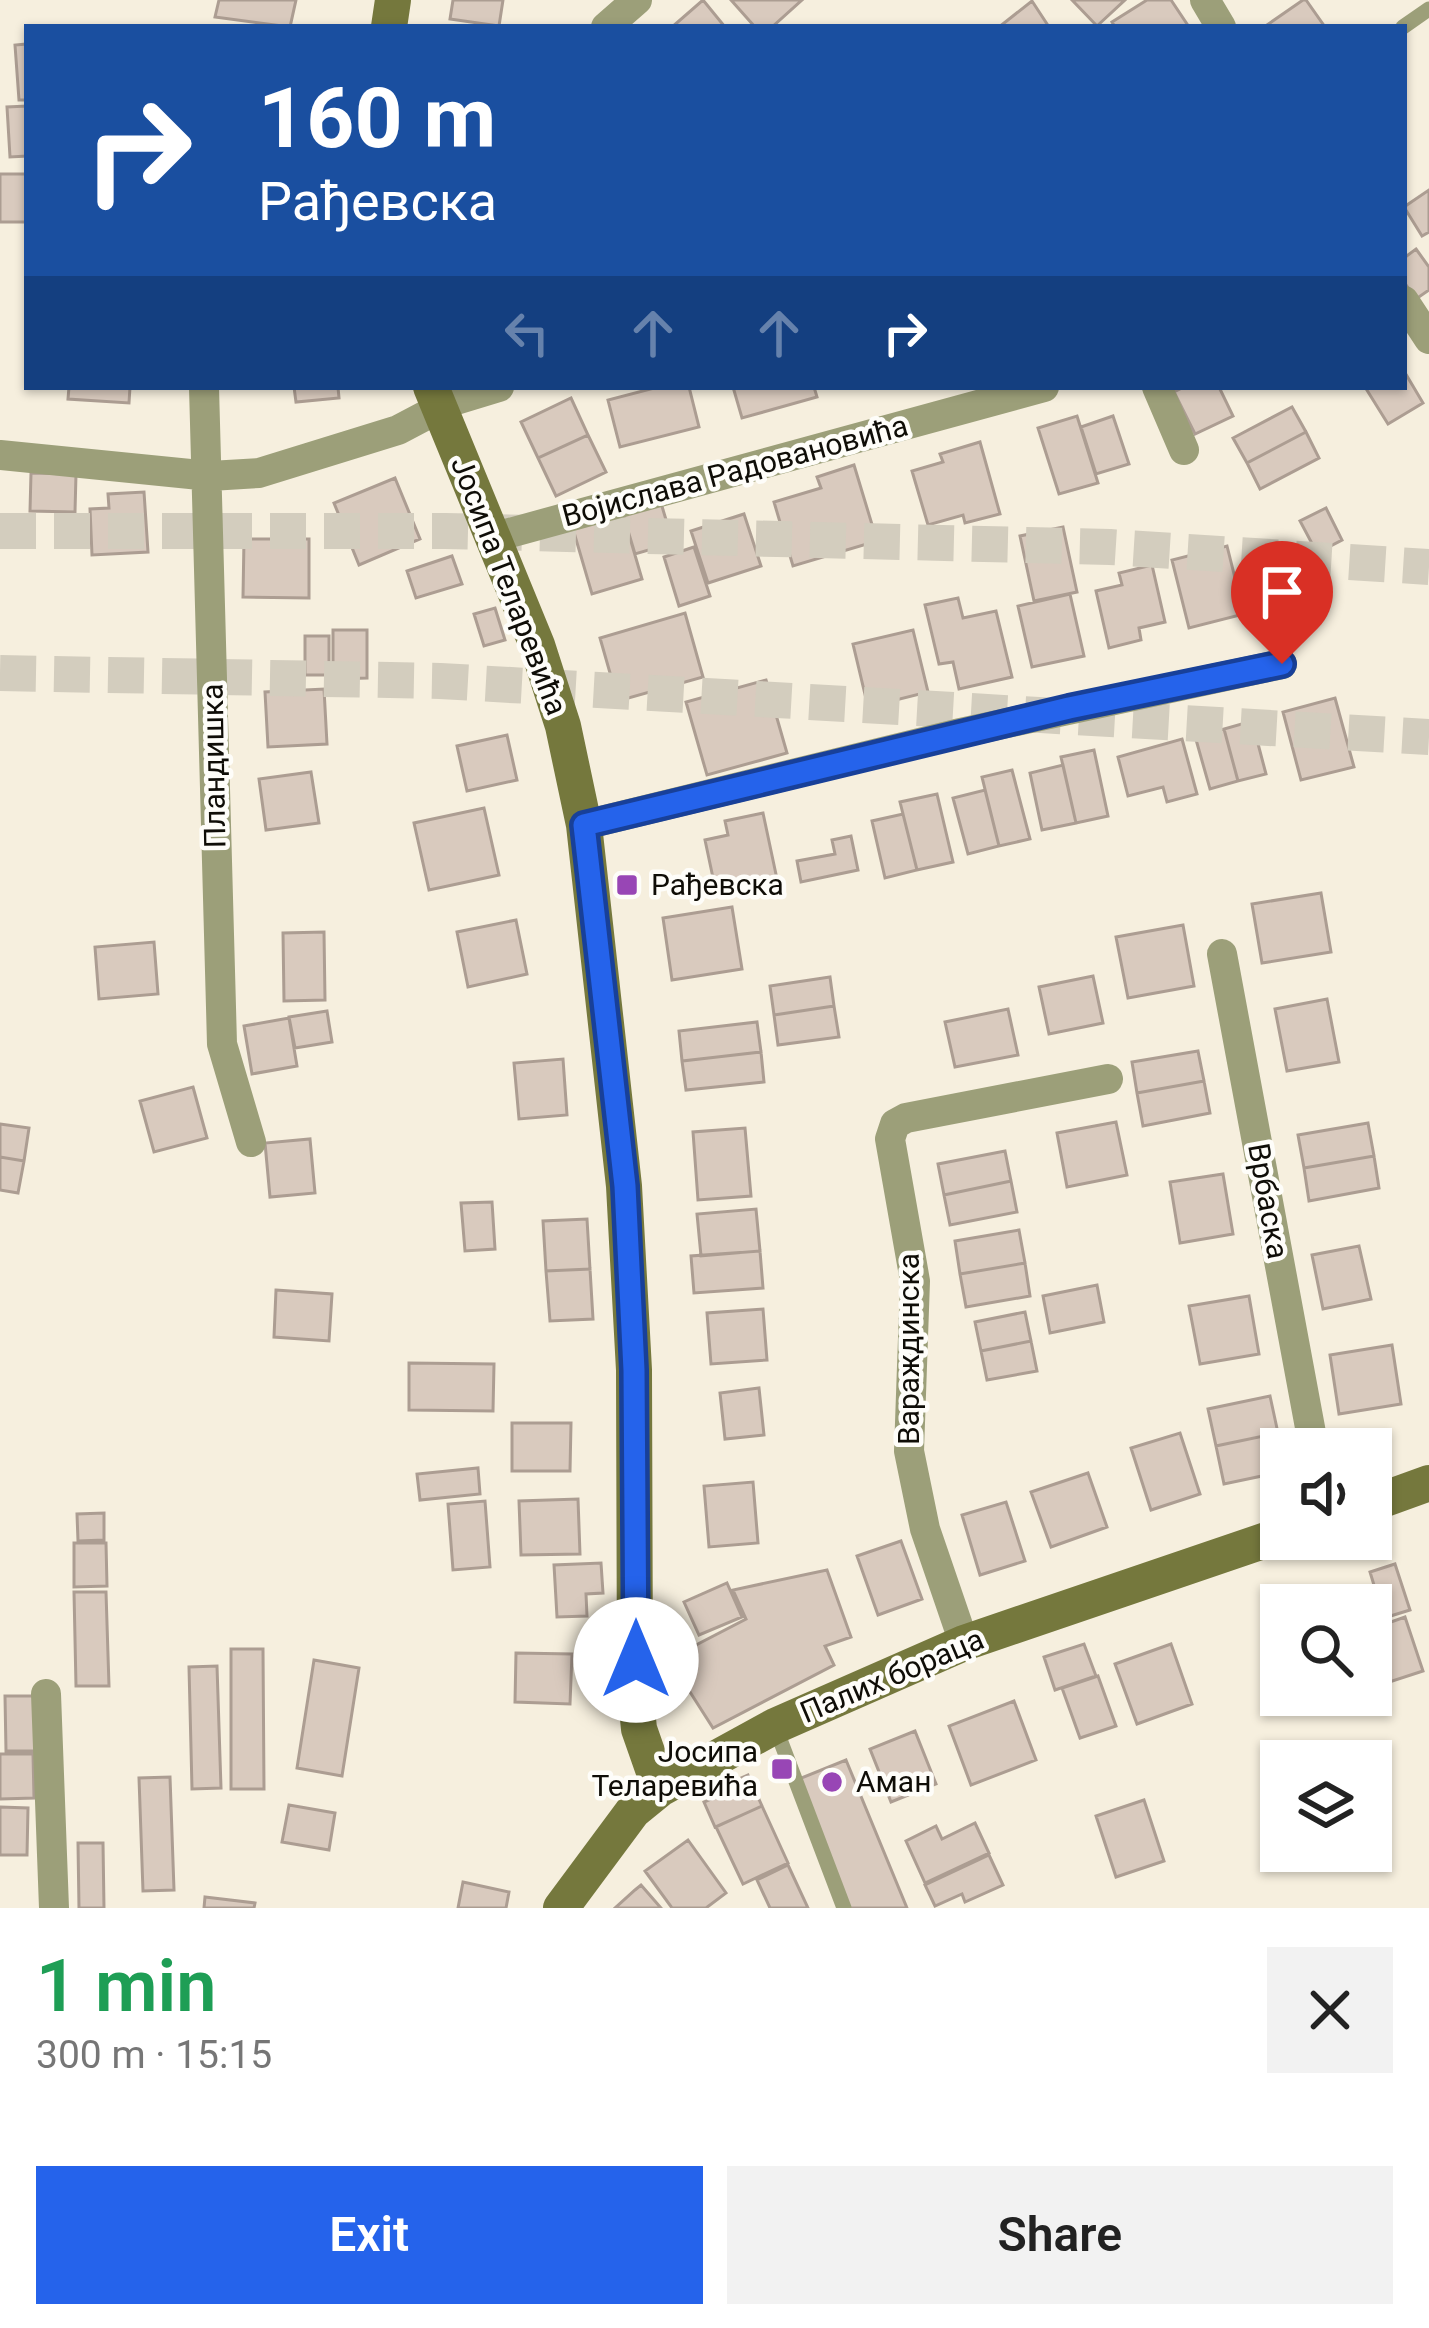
<!DOCTYPE html>
<meta charset="utf-8">
<style>
:root{--surface:#fff;--page:#f2f2f2;--text:#222;--muted:#767676;--accent:#2563eb}
body{margin:0;font-family:Roboto,sans-serif;background:var(--page);color:var(--text);height:100vh;display:flex;flex-direction:column;font-size:45px;white-space:nowrap}
*{box-sizing:border-box;margin:0}
p{font-size:39px;color:var(--muted)}
.icon{flex:none;width:66px;height:66px;fill:none;stroke:currentColor;stroke-width:2;stroke-linecap:round;stroke-linejoin:round}
.map{position:relative;height:1908px;overflow:hidden}
.details{display:flex;flex-direction:column;background:var(--surface);flex:1}
.details>*{flex:none}
.hud{position:absolute;left:24px;top:24px;width:1383px;height:366px;border-radius:0px;box-shadow:0 3px 9px #0004;background:#1a4fa0;color:#fff;overflow:hidden}
.controls{position:absolute;left:1260px;top:1428px;display:grid;gap:24px}
.controls a{display:grid;place-items:center;width:132px;height:132px;border-radius:0px;background:var(--surface);box-shadow:0 3px 9px #0004;font-size:60px}
.pin{position:absolute;display:grid;place-items:center;width:102px;height:102px;color:#fff;margin:-123px -51px;border-radius:50% 50% 50% 0;rotate:-45deg;box-shadow:0 0 12px #0007}
.pin .icon{rotate:45deg}
.me{position:absolute;width:132px;margin:-66px;rotate:0deg;stroke-linejoin:round;filter:drop-shadow(0 0 9px #0008)}
.turn{display:flex;align-items:center;gap:42px;height:252px;padding:0 36px;font-size:54px}
.turn .icon{width:156px;height:156px;stroke-width:2.5}
.turn b{display:block;font-size:84px;line-height:102px}
.lanes{display:flex;align-items:center;height:114px;padding:0 36px;background:#0003;justify-content:center;gap:60px;direction:ltr}
.lanes .off{opacity:.35}
.round{display:grid;place-items:center;flex:none;width:126px;height:126px;border-radius:0px;background:var(--page)}
.summary{display:flex;align-items:center;justify-content:space-between;height:204px;padding:0 36px}
h1{font-size:72px;font-weight:600;line-height:90px;color:#1e9e55}
.cta{display:flex;gap:24px;margin-top:auto;padding:24px 36px}
.cta a{flex:1;height:138px;border-radius:0px;background:var(--accent);color:#fff;font-size:48px;font-weight:600;line-height:138px;text-align:center}
.cta a+a{background:var(--page);color:var(--text)}
.map>svg:first-child{display:block}
.building{fill:#d9cabe;stroke:#ac9d92;stroke-width:3}
.lines{fill:none;stroke-linecap:round;stroke-linejoin:round}
.highway-tunnel{stroke:#d3cdbe;stroke-width:36;stroke-dasharray:36 18;stroke-linecap:butt}
.lane{stroke:#9c9f79;stroke-width:15}
.street{stroke:#9c9f79;stroke-width:30}
.secondary{stroke:#75783d;stroke-width:36}
.route-casing{stroke:#184099;stroke-width:30}
.route{stroke:#2563eb;stroke-width:21}
.poi-dot{fill:#9846b5;stroke:#fefdf9;stroke-width:4.5}
.labels{text-anchor:middle;stroke-width:9;stroke-linejoin:round;paint-order:stroke}
.street-label{font-size:30px;fill:#0f0d07;stroke:#fefdf9}
.poi-label{font-size:30px;fill:#0f0d07;stroke:#fefdf9;text-anchor:start}
</style>
<div class="map">
<svg width="1429" height="1908" viewBox="0 0 1429 1908">
<rect width="100%" height="100%" fill="#f6efde"/>
<path class="building" d="M219,0H296L290,27L215,17Z
M453,0H503L499,26L450,19Z
M703,0L725,27H672Z
M731,0H802L772,27H755Z
M1072,0H1125L1097,26Z
M1147,0H1171L1189,27H1115L1112,22Z
M1306,0L1325,27H1264L1303,0Z
M1032,1L1049,27H999Z
M27,44V100H19L15,45Z
M27,106V156L10,157L7,107Z
M0,174H27V222H0Z
M1429,190V232L1422,236L1404,207Z
M1416,249L1429,267V290L1416,299L1404,282V258Z
M1404,371L1423,403L1388,424L1365,387H1404Z
M69,387H130L129,403L68,399Z
M294,387H338L339,398L296,402Z
M658,387H689L699,427L620,447L608,400Z
M733,387H814L817,397L742,418Z
M1184,387H1219L1233,416L1195,434L1174,392Z
M571,398L588,435L538,458L521,422Z
M1292,407L1306,432L1247,463L1233,438Z
M1077,416L1098,483L1059,494L1038,428Z
M1113,416L1129,464L1096,474L1081,427Z
M1306,432L1319,458L1260,489L1247,463Z
M588,435L606,472L556,496L538,458Z
M980,442L1000,514L965,523L963,515L928,525L912,471L943,462L940,454Z
M854,465L877,541L793,566L774,502L821,488L817,477Z
M31,473L76,474L75,512L30,511Z
M395,478L420,539L359,565L334,503Z
M144,492L148,552L92,555L90,509L109,508L108,494Z
M661,503L673,543L635,554L623,514Z
M1326,508L1342,540L1317,553L1300,521Z
M623,514L642,579L592,594L573,529Z
M744,514L761,566L708,583L691,531Z
M1063,527L1077,592L1034,601L1020,536Z
M244,539H309V598L243,597Z
M1227,546L1244,614L1189,628L1172,560Z
M694,547L710,596L679,606L664,557Z
M452,556L462,584L416,598L407,571Z
M1152,565L1165,622L1139,628L1141,640L1109,648L1096,591L1122,585L1119,573Z
M1070,594L1084,656L1032,667L1018,606Z
M958,598L963,618L996,611L1012,677L959,689L953,662L939,664L925,605Z
M495,608L505,640L484,646L474,614Z
M685,613L703,677L618,701L600,638Z
M333,630H367V678L333,679Z
M913,630L928,692L868,707L853,644Z
M305,636H329V675H305Z
M766,680L787,753L707,775L686,702Z
M324,689L327,744L268,747L265,692Z
M1335,698L1354,767L1301,780L1283,712Z
M1252,721L1266,774L1238,781L1224,729Z
M1224,729L1238,781L1210,789L1195,736Z
M507,735L517,780L467,791L457,746Z
M1182,739L1197,794L1167,802L1163,787L1128,796L1118,757Z
M1094,750L1108,816L1076,823L1061,757Z
M1063,765L1076,823L1042,830L1030,773Z
M1012,770L1030,839L999,846L982,777Z
M311,772L319,823L266,830L259,779Z
M985,790L999,846L968,854L953,798Z
M937,794L953,862L917,870L900,802Z
M484,808L499,875L429,890L414,823Z
M763,813L777,879L716,892L705,840L728,835L725,821Z
M903,814L917,870L885,878L872,821Z
M851,836L858,870L801,882L797,861L835,854L832,840Z
M1321,893L1331,952L1262,963L1252,904Z
M732,907L742,969L672,980L663,918Z
M516,920L527,974L468,987L457,932Z
M1183,925L1194,986L1128,998L1116,937Z
M324,932L325,1000L284,1001L283,933Z
M154,942L158,994L99,999L95,947Z
M1093,976L1103,1023L1049,1034L1039,987Z
M830,977L834,1006L774,1015L770,986Z
M1327,999L1339,1062L1287,1071L1275,1009Z
M834,1006L839,1037L778,1045L774,1015Z
M1008,1009L1018,1055L955,1067L945,1022Z
M327,1011L332,1042L295,1048L289,1017Z
M289,1018L297,1066L252,1074L244,1026Z
M757,1022L761,1052L682,1061L679,1031Z
M1198,1051L1204,1081L1137,1093L1132,1062Z
M761,1052L764,1082L686,1090L682,1061Z
M563,1059L567,1115L519,1119L514,1063Z
M1204,1081L1210,1113L1143,1126L1137,1093Z
M193,1087L207,1138L154,1152L140,1101Z
M1116,1122L1127,1175L1067,1187L1057,1133Z
M1368,1123L1374,1156L1304,1168L1298,1135Z
M0,1124L29,1128L24,1161L0,1157Z
M745,1128L751,1196L698,1200L693,1132Z
M310,1139L315,1193L270,1197L265,1143Z
M1005,1151L1011,1181L944,1195L938,1164Z
M1374,1156L1379,1188L1309,1201L1304,1168Z
M0,1157L24,1161L18,1193L0,1190Z
M1223,1174L1233,1234L1180,1243L1170,1182Z
M1011,1181L1017,1212L950,1225L944,1195Z
M492,1202L495,1249L465,1251L461,1203Z
M756,1209L760,1251L701,1256L697,1214Z
M587,1219L590,1269L546,1271L543,1221Z
M1019,1230L1025,1263L960,1274L955,1241Z
M1359,1246L1371,1299L1323,1309L1312,1255Z
M760,1251L763,1288L694,1293L691,1256Z
M1025,1263L1030,1296L966,1307L960,1274Z
M590,1269L593,1319L550,1321L546,1271Z
M1097,1285L1104,1322L1050,1333L1043,1296Z
M276,1290L332,1294L329,1341L274,1337Z
M1249,1296L1259,1354L1200,1364L1189,1306Z
M763,1309L767,1360L711,1364L707,1313Z
M1025,1312L1031,1341L981,1351L975,1322Z
M1031,1341L1037,1371L987,1380L981,1351Z
M1392,1345L1401,1404L1339,1414L1330,1355Z
M409,1363L494,1364L493,1411L409,1410Z
M759,1388L764,1435L725,1439L720,1393Z
M1270,1396L1278,1433L1216,1446L1208,1409Z
M512,1423H571L570,1471H512Z
M1180,1433L1200,1494L1151,1510L1131,1448Z
M1278,1433L1281,1472L1224,1484L1216,1446Z
M478,1468L480,1494L420,1500L417,1474Z
M1088,1473L1107,1527L1051,1547L1031,1492Z
M753,1482L758,1543L709,1547L704,1486Z
M578,1499L580,1554L521,1555L519,1501Z
M485,1501L490,1567L453,1570L448,1504Z
M1006,1502L1025,1561L980,1575L962,1515Z
M104,1513V1540L78,1541L77,1514Z
M901,1541L922,1599L878,1615L857,1556Z
M74,1543H106L107,1586L74,1587Z
M601,1563L603,1593L586,1594L587,1616L557,1617L554,1565Z
M1395,1564L1410,1610L1384,1618L1370,1572Z
M827,1570L851,1637L825,1646L834,1665L713,1728L669,1659L746,1619L733,1590Z
M727,1583L742,1617L699,1635L684,1602Z
M74,1592H106L109,1686H76Z
M1405,1617L1423,1671L1371,1688V1629Z
M1084,1644L1096,1676L1055,1690L1044,1657Z
M1171,1644L1192,1704L1137,1724L1115,1664Z
M231,1649H263L264,1789H231Z
M516,1653L572,1654L570,1704L515,1702Z
M314,1660L359,1668L342,1776L297,1768Z
M217,1666L221,1788L192,1789L189,1667Z
M1098,1676L1116,1726L1080,1738L1062,1688Z
M5,1696H36L37,1751H6Z
M1014,1701L1036,1760L971,1785L949,1726Z
M915,1731L936,1784L891,1802L870,1749Z
M0,1754H33L34,1798L0,1799Z
M846,1760L907,1908H846L794,1781Z
M748,1775L762,1806L715,1827L704,1802L716,1797L714,1790Z
M170,1777L174,1890L143,1891L139,1778Z
M1144,1800L1164,1861L1116,1877L1096,1816Z
M289,1805L335,1813L329,1850L282,1842Z
M762,1806L788,1863L743,1884L716,1827Z
M0,1807L28,1808L27,1855H0Z
M975,1823L989,1853L925,1883L906,1841L936,1826L942,1839Z
M688,1840L726,1893L706,1908H672L645,1871Z
M78,1843H103L104,1908H79Z
M989,1855L1003,1885L965,1902L962,1894L935,1906L925,1885Z
M788,1865L808,1908H770L757,1880Z
M463,1882L509,1892L506,1908H458Z
M641,1885L661,1908H615L635,1890Z
M205,1897L255,1903L254,1908H204Z"/>
<g class="lines">
<path class="highway-tunnel" d="M0,531H445L1110,547L1429,567
M0,673L440,681L1429,737"/>
<path class="lane" d="M1403,27L1429,9
M776,1729L844,1908"/>
<path class="street" d="M1205,0L1221,27
M606,27L637,0
M1404,301L1429,339
M204,387L222,1044L251,1142
M1157,387L1184,450
M0,455L210,476L259,473L398,430L453,401L499,387
M495,537L1044,387
M584,825L956,734L1282,664
M1222,954L1314,1449
M964,1643L925,1529L909,1451L915,1281L890,1139L895,1124L906,1118L1108,1079
M46,1694L54,1908"/>
<path class="secondary" d="M389,27L393,0
M431,387L537,645L563,726L584,825L624,1186L634,1370L635,1688L639,1729L660,1789
M1371,1504L1429,1483
M561,1908L633,1811L660,1789L775,1726L964,1643L1281,1535"/>
</g>
<g class="lines">
<defs>
<path id="route" d="M636,1660L634,1370L625,1186L584,825L1069,708L1282,664"/>
</defs>
<use href="#route" class="route-casing"/>
<use href="#route" class="route"/>
</g>
<g class="poi-dot">
<rect x="615" y="873" width="24" height="24" rx="6"/>
<rect x="770" y="1757" width="24" height="24" rx="6"/>
<circle cx="832" cy="1782" r="12"/>
</g>
<g class="labels">
<g class="street-label">
<text transform="translate(735 471) rotate(-15)" y="10">Војислава Радовановића</text>
<text transform="translate(509 586) rotate(69)" y="10">Јосипа Теларевића</text>
<text transform="translate(214 766) rotate(-91)" y="10">Пландишка</text>
<text transform="translate(1268 1201) rotate(80)" y="10">Врбаска</text>
<text transform="translate(909 1349) rotate(-90)" y="10">Вараждинска</text>
<text transform="translate(892 1676) rotate(-23)" y="10">Палих бораца</text>
</g>
<g class="poi-label">
<text x="651" y="895">Рађевска</text>
<text x="758" y="1762" text-anchor="end">Јосипа<tspan x="758" dy="34">Теларевића</tspan></text>
<text x="856" y="1792">Аман</text>
</g>
</g>
</svg>
<div class="controls">
<a><svg class="icon" aria-label="sound" viewBox="0 0 24 24"><path d="M4 9h4l5-4v14l-5-4H4zM17 9q2 3 0 6"/></svg></a>
<a><svg class="icon" aria-label="search" viewBox="0 0 24 24"><circle cx="10" cy="10" r="6"/><path d="M15 15l6 6"/></svg></a>
<a><svg class="icon" aria-label="layers" viewBox="0 0 24 24"><path d="M12 4l9 5-9 5-9-5zM3 14l9 5 9-5"/></svg></a>
</div>
<div class="pin" style="left:1282px;top:664px;background:#d93025"><svg class="icon" aria-label="arrive" viewBox="0 0 24 24"><path d="M6 21V4h12l-3 4 3 4H6"/></svg></div>
<svg class="me" style="left:636px;top:1660px" viewBox="-20 -20 40 40"><circle r="19" fill="#fff"/><path d="M0-13L10 11 0 6-10 11z" fill="#2563eb"/></svg>
<div class="hud">
<div class="turn"><svg class="icon" aria-label="right" viewBox="0 0 24 24"><path d="M7 20v-9h11M14 6l5 5-5 5"/></svg><div><b>160 m</b>Рађевска</div></div>
<div class="lanes"><svg class="icon off" aria-label="left" viewBox="0 0 24 24"><path d="M17 20v-9H6M10 6l-5 5 5 5"/></svg><svg class="icon off" aria-label="ahead" viewBox="0 0 24 24"><path d="M12 20V5M6 11l6-6 6 6"/></svg><svg class="icon off" aria-label="ahead" viewBox="0 0 24 24"><path d="M12 20V5M6 11l6-6 6 6"/></svg><svg class="icon" aria-label="right" viewBox="0 0 24 24"><path d="M7 20v-9h11M14 6l5 5-5 5"/></svg></div>
</div>
</div>
<section class="details">
<div class="summary"><div><h1>1 min</h1><p>300 m · 15:15</p></div><a class="round"><svg class="icon" aria-label="close" viewBox="0 0 24 24"><path d="M6 6l12 12M18 6L6 18"/></svg></a></div>
<div class="cta"><a>Exit</a><a>Share</a></div>
</section>
